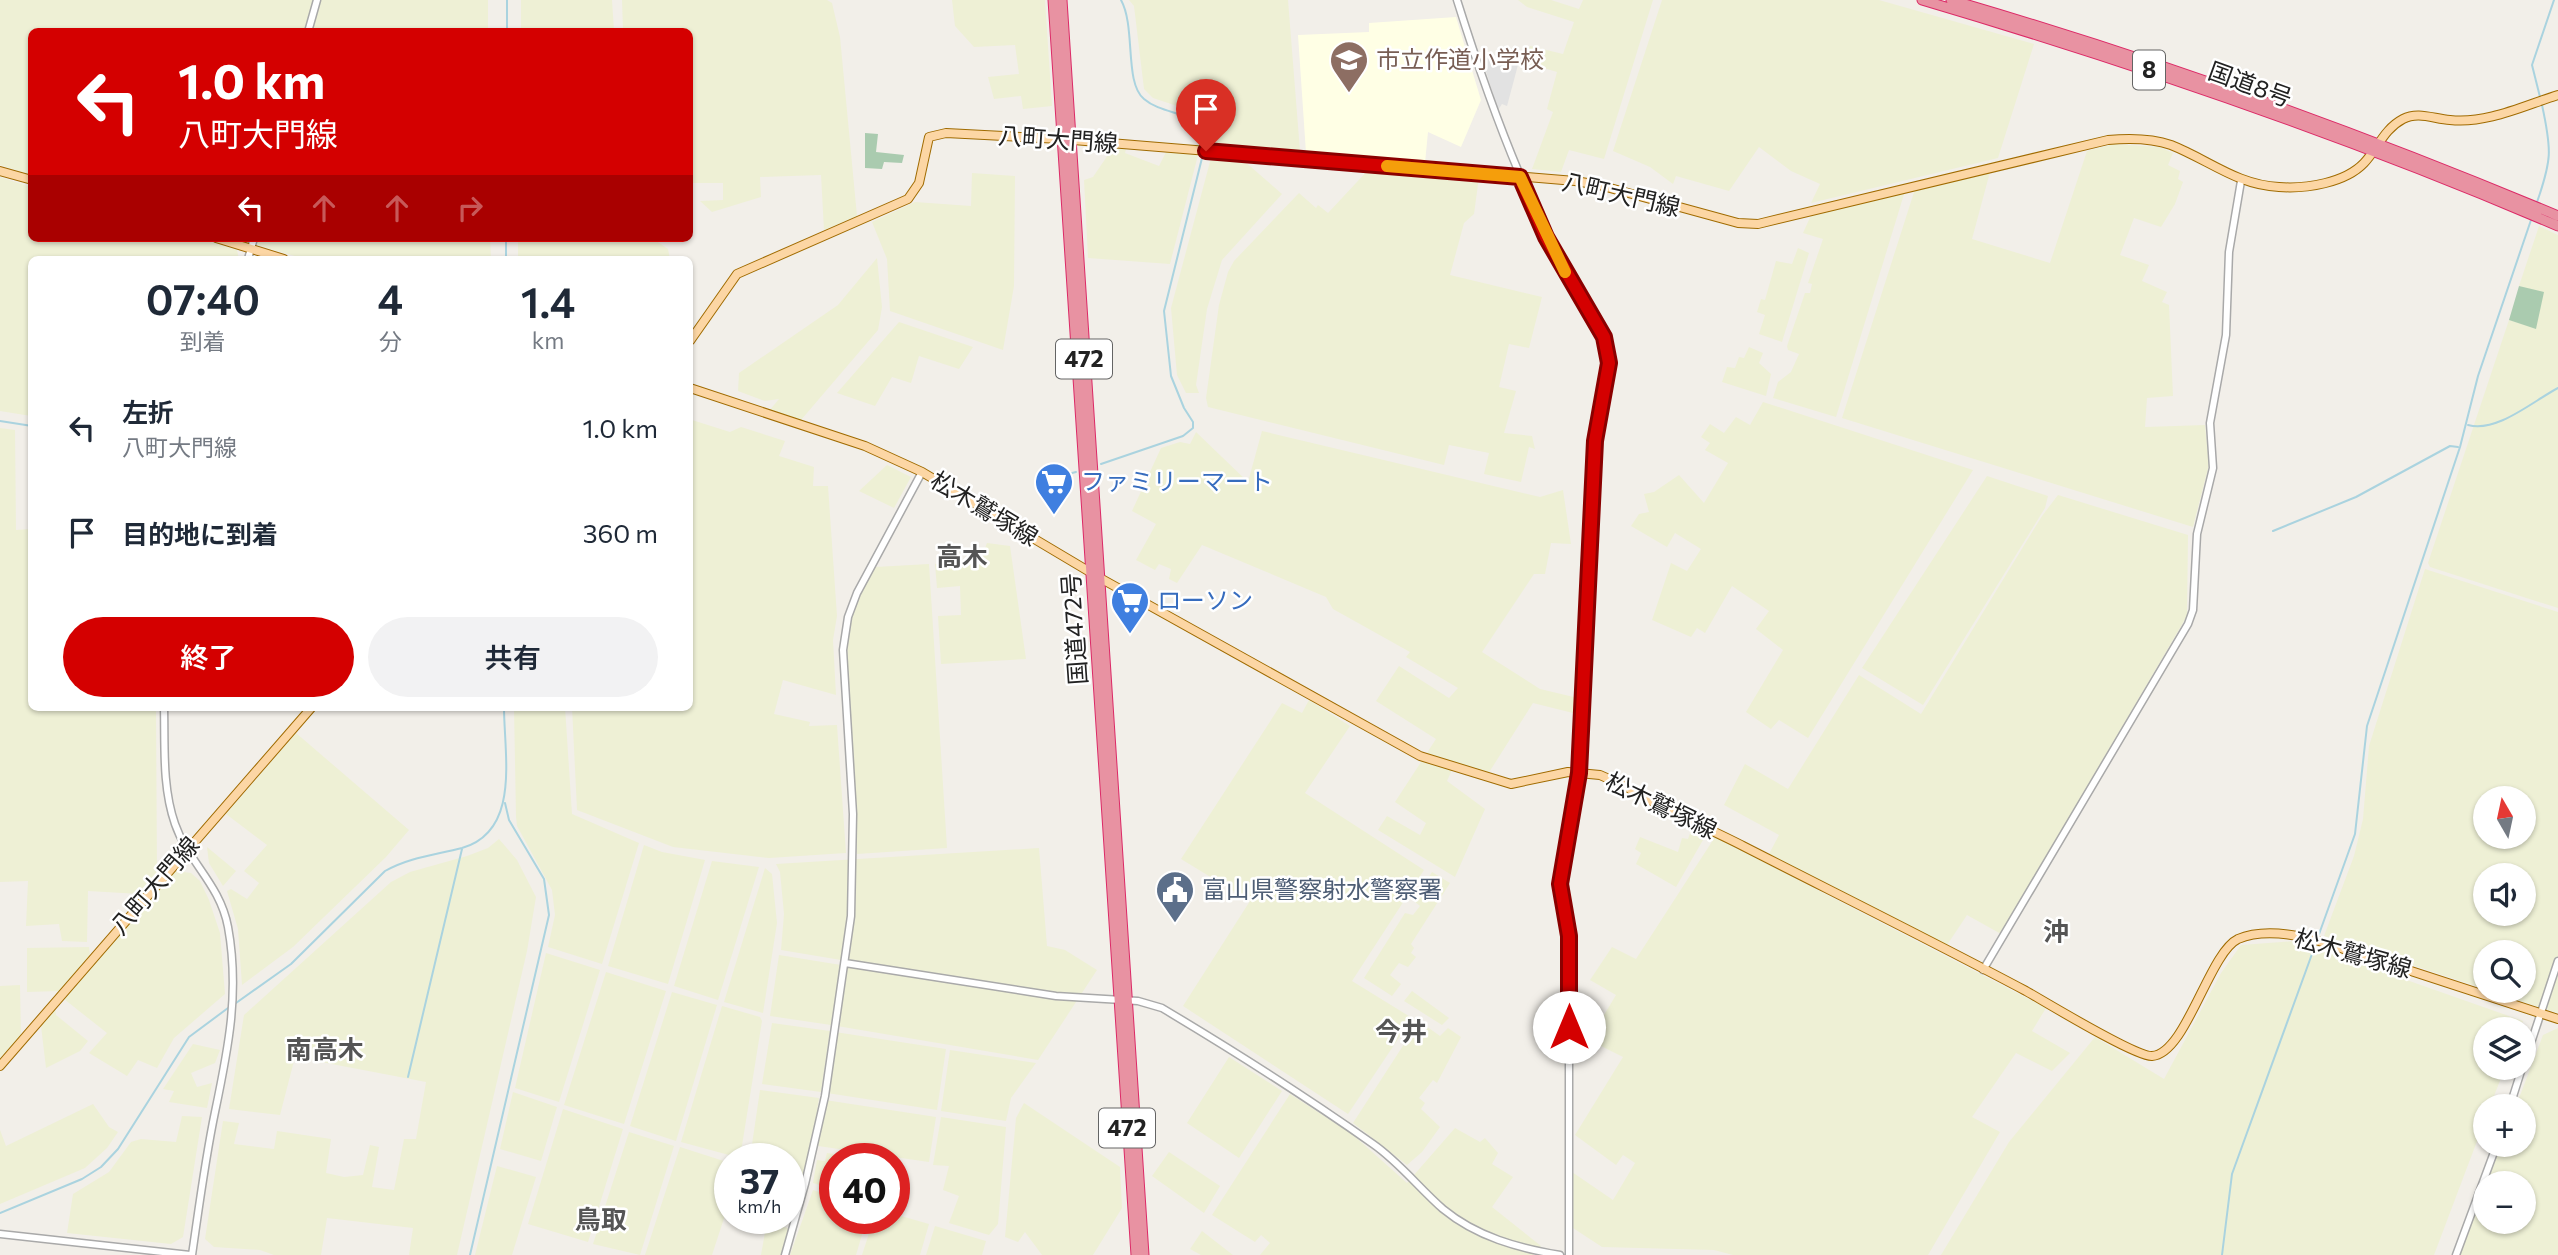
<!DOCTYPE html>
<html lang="ja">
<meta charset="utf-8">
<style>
:root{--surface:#fff;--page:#f2f2f3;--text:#1f2937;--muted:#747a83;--accent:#d40000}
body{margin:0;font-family:Commissioner,"Noto Sans JP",sans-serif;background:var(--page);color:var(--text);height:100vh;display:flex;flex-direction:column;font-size:26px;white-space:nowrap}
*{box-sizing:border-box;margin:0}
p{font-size:23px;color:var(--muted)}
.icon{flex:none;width:38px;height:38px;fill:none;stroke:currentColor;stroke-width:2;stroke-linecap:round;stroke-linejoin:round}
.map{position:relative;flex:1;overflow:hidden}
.side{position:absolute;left:28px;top:256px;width:665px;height:455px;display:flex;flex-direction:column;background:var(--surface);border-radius:10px;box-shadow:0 2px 5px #0004}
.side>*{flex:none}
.top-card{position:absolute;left:28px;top:28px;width:665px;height:214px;border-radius:10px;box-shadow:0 2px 5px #0004;background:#d40000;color:#fff;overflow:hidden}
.needle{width:46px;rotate:351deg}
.buttons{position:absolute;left:2473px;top:786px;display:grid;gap:14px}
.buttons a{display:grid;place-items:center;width:63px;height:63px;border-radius:50%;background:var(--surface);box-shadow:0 2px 5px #0004;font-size:35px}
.speed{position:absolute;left:714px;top:1143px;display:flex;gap:14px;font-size:35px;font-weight:700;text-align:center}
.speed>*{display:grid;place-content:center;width:91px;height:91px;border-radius:50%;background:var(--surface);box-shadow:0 2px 5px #0004;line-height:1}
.speed small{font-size:18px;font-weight:400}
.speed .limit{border:10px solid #d22;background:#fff;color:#111}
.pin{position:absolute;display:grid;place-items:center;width:60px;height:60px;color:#fff;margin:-72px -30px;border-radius:50% 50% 50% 0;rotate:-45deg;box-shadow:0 0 7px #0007}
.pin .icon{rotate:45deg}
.me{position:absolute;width:77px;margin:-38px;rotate:0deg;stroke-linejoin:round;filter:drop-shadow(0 0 5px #0008)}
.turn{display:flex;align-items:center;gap:24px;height:147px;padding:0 35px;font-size:32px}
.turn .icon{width:91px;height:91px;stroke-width:2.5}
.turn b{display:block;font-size:49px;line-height:60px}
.lanes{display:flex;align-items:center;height:66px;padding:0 35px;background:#0003;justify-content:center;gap:35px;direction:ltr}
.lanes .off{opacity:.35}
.eta{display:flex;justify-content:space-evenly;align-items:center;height:119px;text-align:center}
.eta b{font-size:42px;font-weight:600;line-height:49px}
.cta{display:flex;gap:14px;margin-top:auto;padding:14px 35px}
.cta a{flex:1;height:80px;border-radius:42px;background:var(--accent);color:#fff;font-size:28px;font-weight:600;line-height:80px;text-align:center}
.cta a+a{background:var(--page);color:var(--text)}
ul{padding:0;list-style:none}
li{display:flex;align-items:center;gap:21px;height:105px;padding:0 35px}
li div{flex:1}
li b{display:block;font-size:26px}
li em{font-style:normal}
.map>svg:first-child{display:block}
.education{fill:#ffffe5}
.farmland{fill:#eef0d5;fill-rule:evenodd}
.cemetery{fill:#aacbaf}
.parking{fill:#e2e2e2}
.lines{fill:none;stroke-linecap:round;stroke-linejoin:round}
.stream{stroke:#aad3df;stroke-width:2}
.minor-casing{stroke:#a9a9a9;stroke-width:9}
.major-casing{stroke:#a06b00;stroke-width:10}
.highway-casing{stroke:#dc2a67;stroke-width:11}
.minor{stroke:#fff;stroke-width:6}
.major{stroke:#fcd6a4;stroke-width:8}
.highway{stroke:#e892a2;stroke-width:9}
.route-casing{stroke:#8a0000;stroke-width:18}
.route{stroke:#d40000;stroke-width:12}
.slow{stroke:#f59e0b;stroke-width:12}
.labels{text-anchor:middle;stroke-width:5;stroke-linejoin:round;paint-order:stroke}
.shield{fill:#fff;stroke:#646464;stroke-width:2}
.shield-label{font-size:23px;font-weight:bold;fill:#222}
.education-label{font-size:24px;fill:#785e54;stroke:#fff;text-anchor:start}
.street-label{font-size:24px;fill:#222;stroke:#fff}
.shop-label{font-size:24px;fill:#366cbe;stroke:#fff;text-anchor:start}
.service-label{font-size:24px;fill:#4e5e75;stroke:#fff;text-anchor:start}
.neighbourhood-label{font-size:26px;font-weight:bold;fill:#555;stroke:#fff}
</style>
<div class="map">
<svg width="2558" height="1255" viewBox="0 0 2558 1255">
<rect width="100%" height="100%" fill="#f2efe9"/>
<path class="education" d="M1456,17L1481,100L1461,147L1428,132L1425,163L1306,153L1298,35L1369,32V23Z"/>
<path class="farmland" d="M0,0H488V31L32,32L31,175L0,165Z
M521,0H612L614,31H521Z
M622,0H827L832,3L840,37L857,216L824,230L821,175L760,177L761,197L712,212L700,201L723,200V183H690V197V32L623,31Z
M952,0H1045L1052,106L1023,109L1021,96L994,99L988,77L1019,74L1015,45L974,47L955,26Z
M1129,0H1288L1300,151L1213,145L1214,136L1204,115L1153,98L1144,89L1134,6Z
M1518,0H1551L1579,9L1583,0H1653L1604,159L1569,150L1561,172L1532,169L1553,112L1547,109L1557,72L1524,62L1530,46L1563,54L1574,22L1527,7Z
M1662,0H1879L2034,44L1998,158L1811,203L1820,184L1791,171L1759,147L1729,191L1676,176L1673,184L1650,167L1613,151Z
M2114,144L2159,147L2173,153L2168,165L2180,171L2178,179L2183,182L2175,204L2161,227L2134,218L2120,255L2149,265L2142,281L2167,292L2162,302L2169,305L2173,396L2147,398L2145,427L2205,425L2209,465L2193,527L1842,418L1915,189L1990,172L1972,239L2050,263L2087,151Z
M1112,149H1126L1125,153L1159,166L1166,152L1198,155L1170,264L1088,258L1084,180L1093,177Z
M1211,158L1243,160L1282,194L1222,260L1207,309L1196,385L1199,393H1186L1177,375L1171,308Z
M1370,168L1479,177L1474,214L1464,223L1450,275L1542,297L1529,348L1509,344L1499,387L1516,391L1504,433L1532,436L1535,449L1529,447L1521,482L1484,474L1489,453L1449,445L1444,465L1208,407L1206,398L1219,305L1228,272L1234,261L1299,193L1316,208L1318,205L1328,213Z
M972,173L1015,176L1014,286L1003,350L890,311L887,259L872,222L915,202L971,206Z
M0,177L31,187L32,238H197L237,250L239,259H32L31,416L0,411Z
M1905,191L1836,417L1773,398L1778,382L1791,372L1799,354L1788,350L1787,346L1805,293H1810L1812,284L1808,283L1823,239L1803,233L1812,213Z
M2539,226L2558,235V608L2430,567L2428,563L2509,320L2536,328L2543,293L2519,286Z
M233,238H490L491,259H305Z
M518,238H652L668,249L670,259H518Z
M1798,248L1809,253L1782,342L1759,334L1765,315L1757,312L1761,299L1765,300L1776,261L1792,264Z
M877,258L882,307L878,330L801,420L769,411L779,399L765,401L738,391L739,373L838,305Z
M899,322L973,347L959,369L919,356L911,383L892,377L875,406L837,393Z
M1749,347L1763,353L1759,363L1771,374L1766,396L1722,382L1727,367L1735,368L1739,357L1744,358Z
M1763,402L1973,470L1808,738L1779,720L1771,729L1746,712L1783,650L1756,629L1769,611L1732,586L1705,633L1697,628L1691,637L1652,620L1671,563L1687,571L1701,549L1675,533L1667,547L1631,526L1639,514L1649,512L1644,494L1654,492L1679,475L1704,503L1728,463L1705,450L1710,443L1701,437L1710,424L1724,433L1736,417L1750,425Z
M692,420L730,432L741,427L785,441L779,456L814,467L813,486H828L837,616L833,640L836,695L783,680L774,714L810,722L809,726L837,725L846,853L769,858L673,847L577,810L572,707H690V426Z
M0,428L15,430L16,530L31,529L32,707H156L157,873L140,894L88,891L87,942L62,941L59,924L26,926L28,881L0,882Z
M1262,431L1540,497L1563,490L1571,544L1551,543L1545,574H1534L1482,652L1540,689L1578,698L1577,714L1533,703L1488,774L1455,763L1447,781L1485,809L1455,877L1378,830L1387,816L1420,835L1426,823L1395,802L1436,739L1376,701L1399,666L1449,698L1458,688L1406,657L1410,652L1333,609L1326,597L1202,545L1177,583L1169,579L1171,569L1159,564L1155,570L1136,560L1156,524L1132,511L1161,448L1180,442L1190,444L1196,432L1248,482Z
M887,465L911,477L894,508L859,491Z
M1987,476L2048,496L2045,508L1923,705L1862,668Z
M2058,495L2188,535L2187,616L2001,934L1967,915L1947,945L1769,854L1779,835L1724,805L1745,764L1788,789L1859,675L1921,714L2042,516Z
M987,543L1010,546L1026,659L941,664L938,616L961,615L960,586L937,588L935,564L980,561Z
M929,564L947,848L857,854L847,658L848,628L862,589L875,567Z
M2425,569L2558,612V1013L2489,991L2524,990V952H2485V989L2324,936L2354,856L2363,819L2369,746ZM2485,798H2524V836H2485ZM2485,875H2524V914H2485Z
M1309,700L1350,726L1305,793L1424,870L1352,981L1412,1018L1348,1114L1183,1006L1250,901L1181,859L1282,703L1302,713Z
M514,707H565L572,814L639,843L602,964L548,947L555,915L552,890L517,826L516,817Z
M296,733L409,830L386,857L293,947L242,985L238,929L227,891L231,889L247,899L259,883L244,871L267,845L226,814Z
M1693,825L1707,833L1676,887L1636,864L1641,853L1635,849L1640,837L1678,852L1682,838L1688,839Z
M1715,837L2046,1008L2032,1031L2070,1053L2052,1071L2016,1053L1972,1117L2000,1132L1928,1255H1733L1714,1250L1602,1247L1573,1228L1572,1172L1613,1200L1635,1163L1623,1155L1616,1165L1575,1135L1623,1057L1589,1040L1616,995L1590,980L1612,947L1636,959Z
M499,839L517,860L536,897L527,951L457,1255H409L413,1228L327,1218L321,1255H274L260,1250L214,1247L205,1239L223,1121L239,1123L234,1144L274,1149L277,1131L331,1139L326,1173L344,1177L363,1175L370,1145L379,1147L372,1187L394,1190L404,1139H416L426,1082L295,1057L280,1115L229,1109L244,1015L391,882L410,872L467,856L488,848Z
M644,845L662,852L705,860L668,984L608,966Z
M207,847L236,871L223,886L209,863Z
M1039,848L1047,946L1065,950L1097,970L1038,1060L837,1026L847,961L781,950L784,914L780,872L776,864Z
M712,861L759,867L718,1000L674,986Z
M765,868L772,874L777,923L763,1013L724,1002Z
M176,871L191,873L200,881L209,900L220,933L225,994L174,1038L157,1068L138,1060L127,1076L89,1053L107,1033L64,999L127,923Z
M1432,872L1450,883L1411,944L1414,948L1411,953L1416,957L1408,967L1399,963L1390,975L1401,984L1392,996L1364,978L1405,913L1413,915L1420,906L1414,901Z
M2296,941L2523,1021L2520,1029H2485V1068H2505L2490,1106H2485V1120L2434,1255H1941L2009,1142L2095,1037L2164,1079L2221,973L2241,945Z
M89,947L90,955L59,991L27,992V948Z
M546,953L600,970L559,1102L515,1088Z
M779,955L841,965L831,1025L770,1016Z
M606,972L666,991L624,1124L564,1105Z
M20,985L21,1036L0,1058V986Z
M1412,991L1449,1018L1442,1025L1404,1001Z
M672,992L717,1005L676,1141L630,1126Z
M55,1006L56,1015L88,1041L80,1051L46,1068L41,1026Z
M722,1006L760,1017L762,1021L740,1158L681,1142Z
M1419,1021L1440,1036L1448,1028L1461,1037L1437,1083L1433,1080L1419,1098L1425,1103L1421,1109L1440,1127L1422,1152L1407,1165L1353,1123Z
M772,1023L830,1031L821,1092L762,1084Z
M2558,1028V1255H2459L2485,1187V1222H2524V1183H2487L2501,1145L2524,1144V1106H2516L2543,1035Z
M835,1032L946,1049L937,1110L827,1093Z
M193,1044L220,1050L215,1063L191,1073L197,1087L212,1083L207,1108L169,1102L174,1091L163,1089Z
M950,1050L1036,1063L1011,1098L1006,1121L941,1111Z
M1229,1057L1282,1091L1239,1158L1187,1123Z
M760,1090L819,1098L807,1178L804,1180L789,1175V1158H750Z
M513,1092L557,1107L541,1161L500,1149Z
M1290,1094L1352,1134L1407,1183L1455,1128L1480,1142L1485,1138L1498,1153L1492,1164L1513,1177L1492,1207L1541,1246L1533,1255H1260L1270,1243L1261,1235L1255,1242L1212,1215Z
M825,1100L936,1117L929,1162L818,1146Z
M1024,1103L1120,1167L1122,1208L1093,1255H1042L1025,1232L1018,1242L1005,1237L1016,1118Z
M93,1104L109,1127L118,1132L107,1148L85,1168L0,1204V1130L6,1146Z
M563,1109L623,1129L588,1242L528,1224Z
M182,1116L202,1117L183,1237L171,1244L67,1233L73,1194L109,1172L131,1142L141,1139L176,1142Z
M941,1117L1006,1127L998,1224L989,1235L949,1223L959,1196L943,1190L949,1166L933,1165Z
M629,1132L674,1146L640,1255L593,1244Z
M680,1147L730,1163V1200L712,1255H645Z
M1169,1152L1220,1186L1204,1213L1152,1176Z
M827,1153L848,1156L835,1158V1190L813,1183L817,1160L825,1161Z
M497,1166L536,1177L512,1255H475Z
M813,1190L835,1197V1218H867L856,1255H790Z
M894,1214L929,1224L920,1255H862L874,1218H894Z
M767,1221L790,1229L783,1255H761Z
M935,1226L986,1241L982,1255H926Z
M1202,1231L1233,1255H1201L1190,1249Z"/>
<path class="cemetery" d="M865,133L878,134L876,152L904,155L902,163L884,162L882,169L865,168Z
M2519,286L2544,292L2536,329L2509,320Z"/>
<path class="parking" d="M1480,52L1518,65L1507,106L1502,104L1498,110Z"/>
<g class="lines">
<path class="stream" d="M1121,0C1136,27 1124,83 1144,99C1159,112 1183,112 1199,123L1206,138L1204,148
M507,32V0
M2540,97L2532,65L2554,0
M2536,205C2552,160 2552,151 2542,105
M506,259V238
M0,421L32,426
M2468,425C2497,433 2533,401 2558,388
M1101,464L1183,436L1193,428V422L1184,408L1171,376L1164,311L1203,154
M1056,477L1076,472
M2273,531L2356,497L2450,446L2458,447
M2318,937L2355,834L2367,726L2460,447L2478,376L2531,220
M236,1003L291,964L385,871C410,857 435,855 462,848C521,831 504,755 504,707
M408,1077L462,849
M0,1213L82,1179L101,1167L118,1149L189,1037L228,1008
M470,1255L549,915L544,879L509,820L505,803
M2222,1255L2232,1174L2316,943"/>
<defs>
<path id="minor" d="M1457,0C1494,118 1537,232 1604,337L1609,363L1595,441L1579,773L1560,884L1569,936V1255
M308,32L317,0
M248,259L254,238
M164,707C165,745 162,787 175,824C188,862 220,884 228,927C240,992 228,1050 215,1112C205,1160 199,1207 192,1255
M845,963L1056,996L1138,1001L1162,1008C1234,1051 1305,1096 1373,1144C1399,1162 1419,1188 1443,1209C1477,1237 1518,1248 1560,1255
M1983,970L2188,624L2193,610L2197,534L2213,468L2210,423L2226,335L2229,252L2241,181
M2524,1064L2558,961
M2510,1106L2522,1068
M0,1234L190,1255
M785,1255L805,1184L825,1096L851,916L853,814L843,650L848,617L857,593L922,472
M2456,1255L2497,1144"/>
<path id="major" d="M0,171L32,180
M216,238L284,259
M690,341L737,274L908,199L919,183L929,137L946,133L1061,139L1575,181L1599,185L1738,223L1758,224L2108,140C2129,138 2151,138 2171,145C2209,160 2237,185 2279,187C2306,189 2345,183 2364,163C2378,148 2384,129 2403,119C2418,111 2434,119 2450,120C2487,124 2523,106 2558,95
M690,388L865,446L922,472L1100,578L1420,756L1511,784L1568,772L1600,775L1625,786C1662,809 1704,826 1743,846C1837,894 1932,941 2026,991C2047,1003 2136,1057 2152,1056C2186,1054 2209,953 2238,939C2261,929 2293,934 2316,940L2558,1019
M0,1066L312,707"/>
<path id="highway" d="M1053,0L1136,1255
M1062,0L1144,1255
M1922,0C2138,64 2351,137 2558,226
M1951,0C2157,60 2360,133 2558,216"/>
</defs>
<use href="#minor" class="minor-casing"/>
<use href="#major" class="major-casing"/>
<use href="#highway" class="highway-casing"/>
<use href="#minor" class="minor"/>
<use href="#major" class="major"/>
<use href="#highway" class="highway"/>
</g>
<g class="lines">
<defs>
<path id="route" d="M1206,151L1520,177L1546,237L1604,337L1609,363L1595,441L1579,773L1560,884L1569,936V1027"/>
</defs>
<use href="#route" class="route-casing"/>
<use href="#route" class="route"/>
<path class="slow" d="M1387,166L1520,177L1565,272"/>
</g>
<defs>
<symbol id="school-pin" viewBox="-11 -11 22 30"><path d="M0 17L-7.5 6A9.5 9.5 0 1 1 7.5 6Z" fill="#8d6e63" stroke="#fff"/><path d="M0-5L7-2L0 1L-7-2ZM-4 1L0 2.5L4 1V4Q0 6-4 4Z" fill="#fff"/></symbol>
<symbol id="supermarket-pin" viewBox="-11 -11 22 30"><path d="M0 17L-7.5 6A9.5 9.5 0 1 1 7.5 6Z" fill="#3f7fe0" stroke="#fff"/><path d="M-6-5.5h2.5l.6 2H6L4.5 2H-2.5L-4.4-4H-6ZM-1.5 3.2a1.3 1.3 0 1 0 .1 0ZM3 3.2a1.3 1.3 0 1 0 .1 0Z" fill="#fff"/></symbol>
<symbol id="civic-pin" viewBox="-11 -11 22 30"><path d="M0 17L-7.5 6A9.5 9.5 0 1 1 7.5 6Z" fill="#5c6f8a" stroke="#fff"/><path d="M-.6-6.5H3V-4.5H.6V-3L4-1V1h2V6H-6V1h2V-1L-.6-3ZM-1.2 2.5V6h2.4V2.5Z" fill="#fff"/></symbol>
</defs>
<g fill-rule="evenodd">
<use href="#school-pin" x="1327" y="38" width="44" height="60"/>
<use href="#supermarket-pin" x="1032" y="460" width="44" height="60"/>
<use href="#supermarket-pin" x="1108" y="579" width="44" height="60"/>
<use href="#civic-pin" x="1153" y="868" width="44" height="60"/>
</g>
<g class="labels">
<g class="shield">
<rect x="2133" y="50.5" width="32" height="39" rx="5"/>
<rect x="1056" y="339.5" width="56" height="39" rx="5"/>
<rect x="1099" y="1108.5" width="56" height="39" rx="5"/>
</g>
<g class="shield-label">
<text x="2149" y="78">8</text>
<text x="1084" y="367">472</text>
<text x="1127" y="1136">472</text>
</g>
<g class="education-label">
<text x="1376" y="68">市立作道小学校</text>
</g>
<g class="street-label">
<text transform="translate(2250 85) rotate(20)" y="8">国道8号</text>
<text transform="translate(1058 140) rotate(4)" y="8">八町大門線</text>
<text transform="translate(1621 195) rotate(13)" y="8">八町大門線</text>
<text transform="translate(984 509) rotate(31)" y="8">松木鷲塚線</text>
<text transform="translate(1075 629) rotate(-94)" y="8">国道472号</text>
<text transform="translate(1661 806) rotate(26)" y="8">松木鷲塚線</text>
<text transform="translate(155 886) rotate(-49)" y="8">八町大門線</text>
<text transform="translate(2353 954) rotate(16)" y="8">松木鷲塚線</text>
</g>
<g class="shop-label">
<text x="1081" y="490">ファミリーマート</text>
<text x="1157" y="609">ローソン</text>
</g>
<g class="service-label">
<text x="1202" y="898">富山県警察射水警察署</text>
</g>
<g class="neighbourhood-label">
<text x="962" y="566">高木</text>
<text x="2056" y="941">沖</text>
<text x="1401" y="1041">今井</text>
<text x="325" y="1059">南高木</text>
<text x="601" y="1229">鳥取</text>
</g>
</g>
</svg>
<div class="buttons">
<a><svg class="needle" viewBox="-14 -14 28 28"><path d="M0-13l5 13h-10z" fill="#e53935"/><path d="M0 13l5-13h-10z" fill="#747a83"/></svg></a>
<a><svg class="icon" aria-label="sound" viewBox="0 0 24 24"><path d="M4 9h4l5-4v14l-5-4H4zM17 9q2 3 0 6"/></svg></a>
<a><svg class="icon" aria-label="search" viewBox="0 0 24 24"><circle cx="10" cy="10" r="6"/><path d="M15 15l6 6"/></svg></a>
<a><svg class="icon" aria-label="layers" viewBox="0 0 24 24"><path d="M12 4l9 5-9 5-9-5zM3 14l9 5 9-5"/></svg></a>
<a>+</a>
<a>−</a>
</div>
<div class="speed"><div>37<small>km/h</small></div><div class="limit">40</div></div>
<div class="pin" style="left:1206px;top:151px;background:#d93025"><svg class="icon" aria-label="arrive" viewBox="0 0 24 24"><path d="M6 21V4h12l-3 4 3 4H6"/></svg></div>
<svg class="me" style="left:1569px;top:1027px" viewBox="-20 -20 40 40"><circle r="19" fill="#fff"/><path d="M0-13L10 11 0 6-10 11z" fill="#d40000"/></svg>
<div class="top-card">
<div class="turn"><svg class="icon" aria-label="left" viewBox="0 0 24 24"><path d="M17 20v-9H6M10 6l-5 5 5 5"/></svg><div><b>1.0 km</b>八町大門線</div></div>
<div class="lanes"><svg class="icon" aria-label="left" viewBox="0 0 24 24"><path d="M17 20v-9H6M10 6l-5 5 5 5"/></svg><svg class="icon off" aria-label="ahead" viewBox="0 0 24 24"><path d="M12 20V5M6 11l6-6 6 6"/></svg><svg class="icon off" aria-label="ahead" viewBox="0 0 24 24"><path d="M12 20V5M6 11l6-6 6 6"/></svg><svg class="icon off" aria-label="right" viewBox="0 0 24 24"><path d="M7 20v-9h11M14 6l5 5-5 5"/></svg></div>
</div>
<section class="side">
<div class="eta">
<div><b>07:40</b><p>到着</p></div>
<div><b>4</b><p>分</p></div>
<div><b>1.4</b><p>km</p></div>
</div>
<ul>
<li><svg class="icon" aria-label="left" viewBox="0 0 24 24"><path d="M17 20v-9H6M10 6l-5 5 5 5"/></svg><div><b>左折</b><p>八町大門線</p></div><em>1.0 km</em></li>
<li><svg class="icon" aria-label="arrive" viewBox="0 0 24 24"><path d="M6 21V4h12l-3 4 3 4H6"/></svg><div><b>目的地に到着</b></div><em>360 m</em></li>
</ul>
<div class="cta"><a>終了</a><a>共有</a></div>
</section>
</div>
